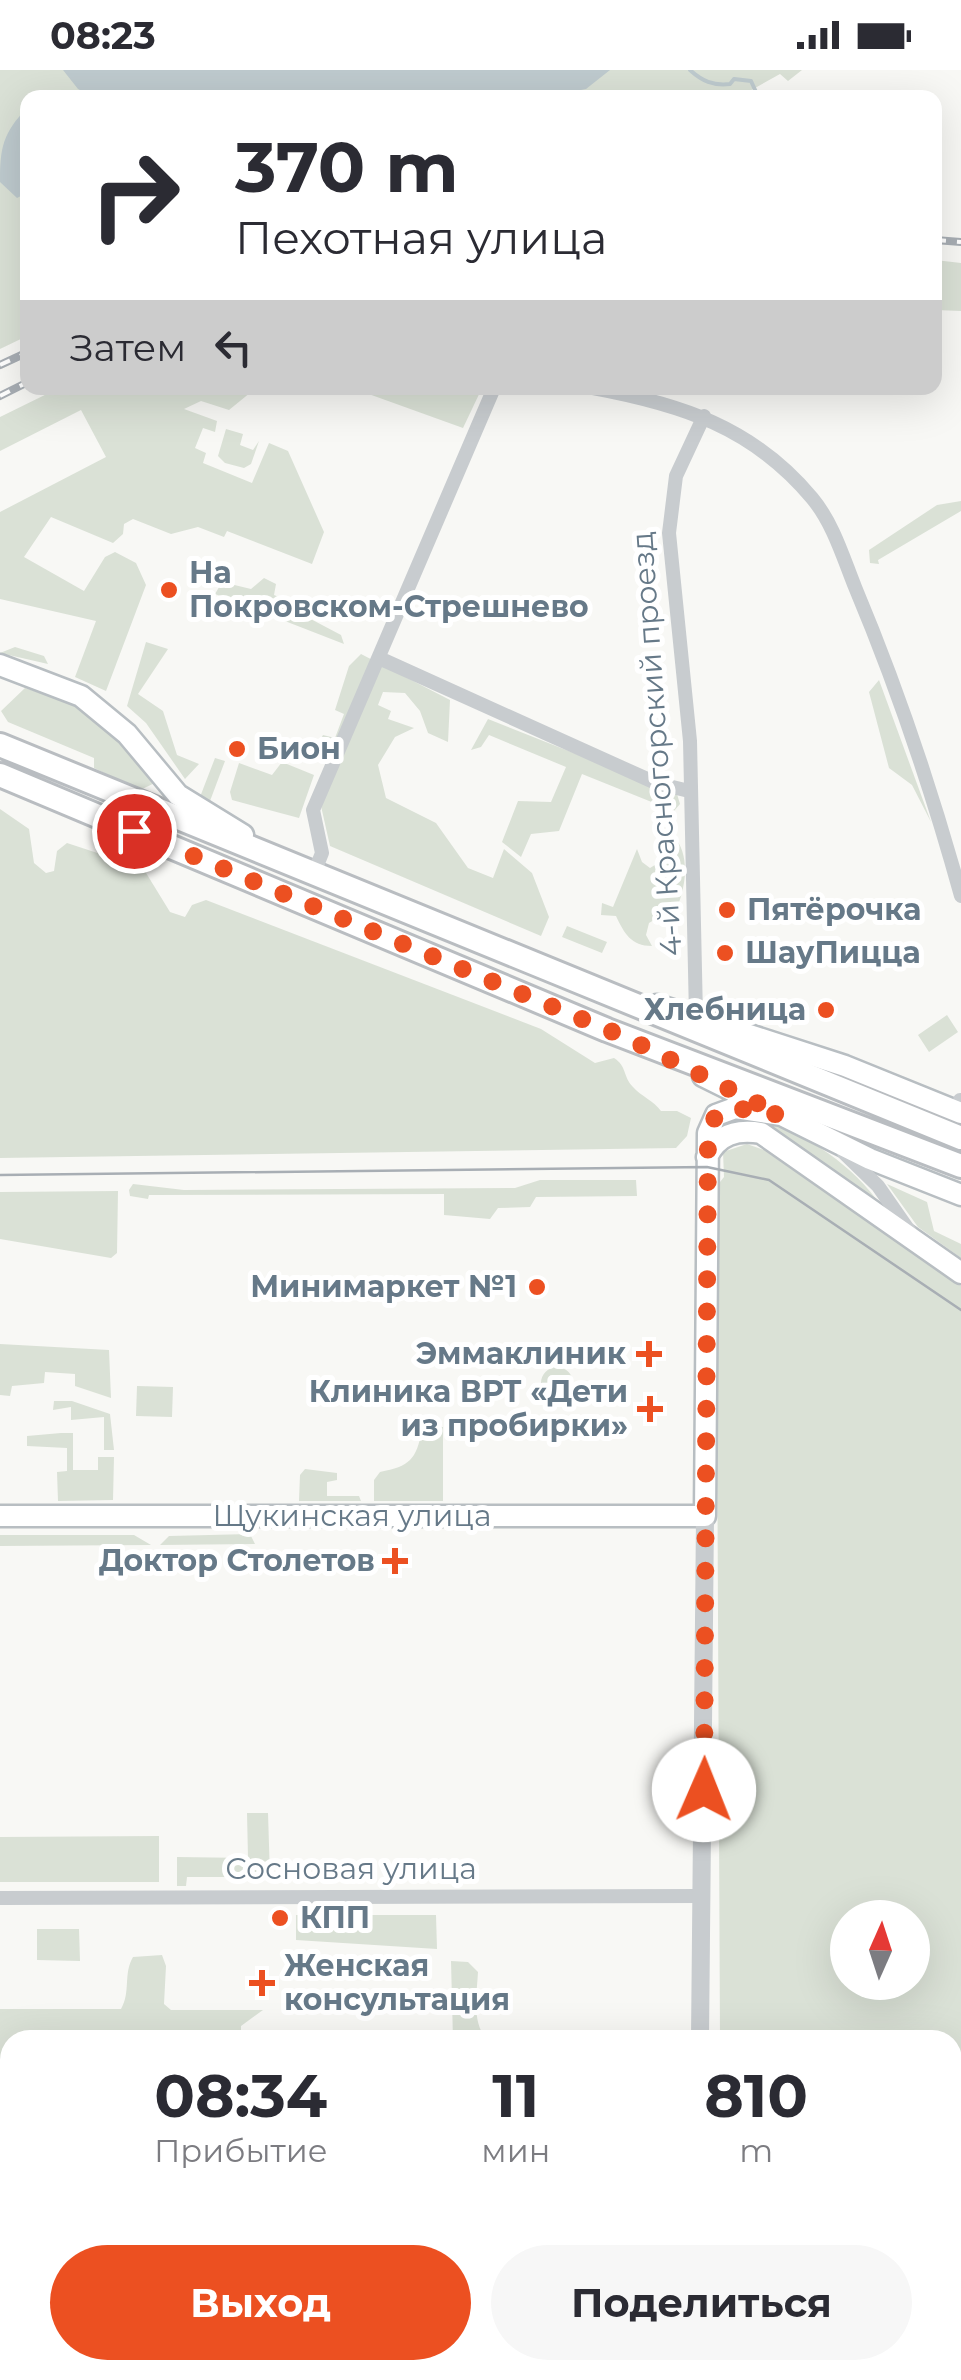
<!DOCTYPE html>
<html lang="ru">
<meta charset="utf-8">
<style>
:root{--surface:#fff;--page:#f7f7f7;--text:#2b2b33;--muted:#7c7c81;--accent:#ec5021}
body{margin:0;font-family:Montserrat,sans-serif;background:var(--page);color:var(--text);height:100vh;display:flex;flex-direction:column;font-size:38px;white-space:nowrap}
*{box-sizing:border-box;margin:0}
p{font-size:32px;color:var(--muted)}
.icon{flex:none;width:55px;height:55px;fill:none;stroke:currentColor;stroke-width:2;stroke-linecap:round;stroke-linejoin:round}
.map{position:relative;flex:1;overflow:hidden}
.side{position:absolute;left:0px;top:1960px;width:962px;height:350px;display:flex;flex-direction:column;background:var(--surface);border-radius:30px 30px 0 0;box-shadow:0 10px 40px #0002}
.side>*{flex:none}
.guide{position:absolute;left:20px;top:20px;width:922px;height:305px;border-radius:20px;box-shadow:0 10px 40px #0002;background:#fff;color:var(--text);overflow:hidden}
.needle{width:65px;rotate:3deg}
.fabs{position:absolute;left:830px;top:1830px;display:grid;gap:20px}
.fabs a{display:grid;place-items:center;width:100px;height:100px;border-radius:50%;background:var(--surface);box-shadow:0 10px 40px #0002;font-size:50px}
.pin{position:absolute;display:grid;place-items:center;width:85px;height:85px;color:#fff;margin:-42px;border:5px solid #fff;border-radius:50%;box-shadow:0 2px 10px #0007}
.me{position:absolute;width:110px;margin:-55px;rotate:1deg;stroke-linejoin:round;filter:drop-shadow(0 0 8px #0008)}
.turn{display:flex;align-items:center;gap:35px;height:210px;padding:0 50px;font-size:45px}
.turn .icon{width:130px;height:130px;stroke-width:2.5}
.turn b{display:block;font-size:70px;line-height:85px}
.then{display:flex;align-items:center;height:95px;padding:0 50px;background:#0003;gap:20px;font-size:38px}
.eta{display:flex;justify-content:space-evenly;align-items:center;height:170px;text-align:center}
.eta b{font-size:60px;font-weight:700;line-height:70px}
.cta{display:flex;gap:20px;margin-top:auto;padding:20px 50px}
.cta a{flex:1;height:115px;border-radius:60px;background:var(--accent);color:#fff;font-size:40px;font-weight:700;line-height:115px;text-align:center}
.cta a+a{background:var(--page);color:var(--text)}
.status{display:flex;justify-content:space-between;align-items:center;height:70px;padding:0 50px;background:var(--surface);direction:ltr}
.status svg{height:28px;fill:currentColor}
.map>svg:first-child{display:block}
.green{fill:#dae1d6;fill-rule:evenodd}
.water{fill:#becace}
.lines{fill:none;stroke-linecap:round;stroke-linejoin:round}
.stream{stroke:#becace;stroke-width:4}
.secondary-casing{stroke:#b8bec2;stroke-width:25}
.primary-casing{stroke:#b9bdc1;stroke-width:28}
.minor{stroke:#c8cccf;stroke-width:14}
.tertiary{stroke:#c8cccf;stroke-width:18}
.secondary{stroke:#fff;stroke-width:20}
.primary{stroke:#fff;stroke-width:22}
.tram{stroke:#a8aeb4;stroke-width:2.5}
.rail-casing{stroke:#a8aeb4;stroke-width:8}
.rail{stroke:#fff;stroke-width:4;stroke-dasharray:11;stroke-linecap:butt}
.route{stroke:#ec5021;stroke-width:18;stroke-dasharray:0 32.4}
.poi-dot{fill:#ec5021;stroke:#fff;stroke-width:4}
.labels{text-anchor:middle;stroke-width:10;stroke-linejoin:round;paint-order:stroke}
.poi-label{font-size:30px;font-weight:bold;fill:#667988;stroke:#fff;text-anchor:start}
.street-label{font-size:30px;fill:#667988;stroke:#fff}
</style>
<div class="status"><b>08:23</b><svg viewBox="0 0 49 12"><path d="M0 12V9h3v3zM5 12V6h3v6zM10 12V3h3v9zM15 12V0h3v12zM26 1h20v11H26zM47 4h2v5h-2z"/></svg></div>
<div class="map">
<svg width="961" height="2310" viewBox="0 0 961 2310">
<rect width="100%" height="100%" fill="#f8f8f5"/>
<path class="green" d="M0,0H802L788,11L780,4L737,28H28L27,266L0,279Z
M935,190L961,193V241L935,240Z
M59,318H256L229,340L201,331L184,339L217,351L215,362L203,358L195,378L206,383L203,393L252,413L269,373L288,381L324,462L312,494L227,461L224,467L198,457L171,464L133,449L124,454L123,464L113,473L51,447L24,487L84,521L105,487L115,482L136,493L146,515L106,621L75,607L96,551L0,529V442L106,387L81,340L0,381V347Z
M352,318H482L463,358Z
M226,359L243,364L240,375L253,380L259,371L251,394L244,398L225,393L218,386Z
M961,431V441L878,490L879,494L870,493L869,480L937,435Z
M264,508L276,514L274,525L305,538V546L341,565L344,574L215,524L222,512L251,519Z
M146,572L168,579L138,624L163,641L177,685L199,694L185,709L146,653L127,636Z
M15,577L44,586L48,594L0,583Z
M361,584L450,630L448,672L428,663L420,641L405,623L383,622L378,635L391,641L388,649L414,658L395,667L378,695L386,728L436,753L468,798L493,808L504,779L532,803L549,847L541,866L330,776L321,736L338,694L316,678L323,665L335,668L344,644L335,640L349,596Z
M879,610L931,752L912,715L889,698L869,622Z
M70,612C111,632 153,663 157,712L140,720L94,698V688L8,652L1,641L25,618L49,626L63,623Z
M488,649L677,724L680,734L674,741L582,704L559,761L531,764L521,787L502,772L518,731L551,732L566,697L489,665L481,677L471,680Z
M215,688L225,691L210,731L200,727Z
M282,692L314,705L299,748L232,730L230,722L239,693L272,705Z
M0,739L29,759L34,793L46,803L54,801L57,781L67,773L143,798L170,842L185,847L192,835L206,830L541,959L595,993L614,988C627,996 623,1007 633,1017C642,1027 653,1030 661,1041H677L691,1048L687,1066L676,1078L0,1088Z
M673,766C693,785 685,827 671,849L659,847L649,853L646,865L652,876C631,876 624,863 616,846L601,845L602,833L613,837L637,779L642,792L650,798L663,790Z
M567,856L607,872L602,883L562,867Z
M947,945L958,962L929,982L918,965Z
M731,1048C787,1048 848,1089 880,1134L771,1058L717,1062Z
M747,1074L764,1080L961,1216V2268L952,2265V1970H720L716,1117L724,1107L723,1082ZM848,1848H912V1912H848Z
M540,1110H636L637,1126L536,1127L530,1137L498,1138L490,1149L444,1145V1124L149,1125L148,1129L130,1126L129,1120L133,1114L184,1120L515,1118Z
M887,1114L927,1132L934,1161L961,1174V1188L918,1157Z
M118,1121L117,1183L111,1188L0,1169V1122Z
M0,1274L109,1280L111,1328L75,1316V1304L45,1302L44,1313L12,1316L10,1326L0,1325Z
M541 1313a16 16 0 1 1 32 0a16 16 0 1 1-32 0Z
M137,1316L173,1317L172,1347L136,1346Z
M54,1331H72L110,1344L114,1380H104V1347L71,1350V1337L53,1340Z
M443,1357V1431H374V1410L380,1402C410,1396 416,1390 422,1360Z
M61,1363H73V1400H98V1387H114L113,1430L58,1431L57,1402L67,1401V1378L27,1376V1366Z
M305,1399L337,1403V1410L327,1412V1426H359L361,1431H299L300,1405Z
M250,1464L255,1474L160,1475L169,1466Z
M0,1465H134L151,1475L0,1476Z
M247,1743H268L270,1807H187L186,1816H177V1787L248,1788Z
M159,1766V1812H0V1767Z
M296,1845H436L437,1879L296,1870Z
M37,1859H79L80,1891L37,1890Z
M162,1885L166,1896L164,1934L171,1940H263L241,1956V1970H10V2002L0,2001V1939H121C131,1922 123,1904 133,1887Z
M451,1891L468,1892L478,1902C477,1923 471,1955 488,1970H453Z
M2,2251H10V2300H31V2310H1Z
M217,2300H269V2308L216,2310Z
M447,2300H621L614,2310H445Z
M809,2300H896L897,2305L815,2306Z"/>
<path class="water" d="M63,0H610L586,19L556,25L482,22L340,28H96L78,19Z
M27,38V123L17,128L0,112C0,77 3,63 27,38Z"/>
<g class="lines">
<path class="stream" d="M690,0C702,11 713,16 730,14L734,9L751,11L756,22L766,28"/>
<defs>
<path id="secondary" d="M0,595L81,626L127,664L178,725L243,765
M657,935L845,996L961,1043
M703,1006L870,1089L961,1125
M707,1087C718,1064 737,1059 761,1063L961,1203
M0,1446H705L708,1063L716,1045L735,1038L781,1045"/>
<path id="primary" d="M0,675L961,1068
M0,705L607,960L961,1096"/>
</defs>
<use href="#secondary" class="secondary-casing"/>
<use href="#primary" class="primary-casing"/>
<path class="minor" d="M593,318C680,334 753,357 812,428C833,453 843,487 855,517C897,617 932,721 961,826
M379,588L656,713L689,721
M314,803L322,783L313,740L494,318
M696,946L690,671L669,463L676,406L704,346
M960,1030H961
M844,1083L878,1116L910,1162
M0,1828L703,1826
M0,2203H10
M629,2310L636,2300"/>
<path class="tertiary" d="M700,1970L705,1446
M952,2274L961,2277"/>
<use href="#secondary" class="secondary"/>
<use href="#primary" class="primary"/>
<path class="tram" d="M0,1105L707,1097L769,1110L961,1240"/>
<defs>
<path id="rail" d="M935,170L961,172
M0,295L28,282
M0,326L28,312"/>
</defs>
<use href="#rail" class="rail-casing"/>
<use href="#rail" class="rail"/>
</g>
<g class="lines">
<path class="route" d="M134,761L625,967L781,1045L735,1038L716,1045L708,1062L704,1720"/>
</g>
<g class="poi-dot">
<circle cx="169" cy="520" r="10"/>
<circle cx="237" cy="679" r="10"/>
<circle cx="727" cy="840" r="10"/>
<circle cx="725" cy="883" r="10"/>
<circle cx="826" cy="940" r="10"/>
<circle cx="537" cy="1217" r="10"/>
<path d="M644 1269h10v10h10v10h-10v10h-10v-10h-10v-10h10z"/>
<path d="M645 1324h10v10h10v10h-10v10h-10v-10h-10v-10h10z"/>
<path d="M390 1476h10v10h10v10h-10v10h-10v-10h-10v-10h10z"/>
<circle cx="280" cy="1848" r="10"/>
<path d="M257 1898h10v10h10v10h-10v10h-10v-10h-10v-10h10z"/>
</g>
<g class="labels">
<g class="poi-label">
<text x="189" y="513">На<tspan x="189" dy="34">Покровском-Стрешнево</tspan></text>
<text x="257" y="689">Бион</text>
<text x="747" y="850">Пятёрочка</text>
<text x="745" y="893">ШауПицца</text>
<text x="806" y="950" text-anchor="end">Хлебница</text>
<text x="517" y="1227" text-anchor="end">Минимаркет №1</text>
<text x="626" y="1294" text-anchor="end">Эммаклиник</text>
<text x="628" y="1332" text-anchor="end">Клиника ВРТ «Дети<tspan x="628" dy="34">из пробирки»</tspan></text>
<text x="375" y="1501" text-anchor="end">Доктор Столетов</text>
<text x="300" y="1858">КПП</text>
<text x="284" y="1906">Женская<tspan x="284" dy="34">консультация</tspan></text>
</g>
<g class="street-label">
<text transform="translate(657 674) rotate(-94)" y="10">4-й Красногорский проезд</text>
<text x="352" y="1456">Щукинская улица</text>
<text x="351" y="1809">Сосновая улица</text>
</g>
</g>
</svg>
<div class="fabs">
<a><svg class="needle" viewBox="-14 -14 28 28"><path d="M0-13l5 13h-10z" fill="#e53935"/><path d="M0 13l5-13h-10z" fill="#7c7c81"/></svg></a>
</div>
<div class="pin" style="left:134px;top:761px;background:#d93025"><svg class="icon" aria-label="arrive" viewBox="0 0 24 24"><path d="M6 21V4h12l-3 4 3 4H6"/></svg></div>
<svg class="me" style="left:704px;top:1720px" viewBox="-20 -20 40 40"><circle r="19" fill="#fff"/><path d="M0-13L10 11 0 6-10 11z" fill="#ec5021"/></svg>
<div class="guide">
<div class="turn"><svg class="icon" aria-label="right" viewBox="0 0 24 24"><path d="M7 20v-9h11M14 6l5 5-5 5"/></svg><div><b>370 m</b>Пехотная улица</div></div>
<div class="then">Затем<svg class="icon" aria-label="left" viewBox="0 0 24 24"><path d="M17 20v-9H6M10 6l-5 5 5 5"/></svg></div>
</div>
<section class="side">
<div class="eta">
<div><b>08:34</b><p>Прибытие</p></div>
<div><b>11</b><p>мин</p></div>
<div><b>810</b><p>m</p></div>
</div>
<div class="cta"><a>Выход</a><a>Поделиться</a></div>
</section>
</div>
